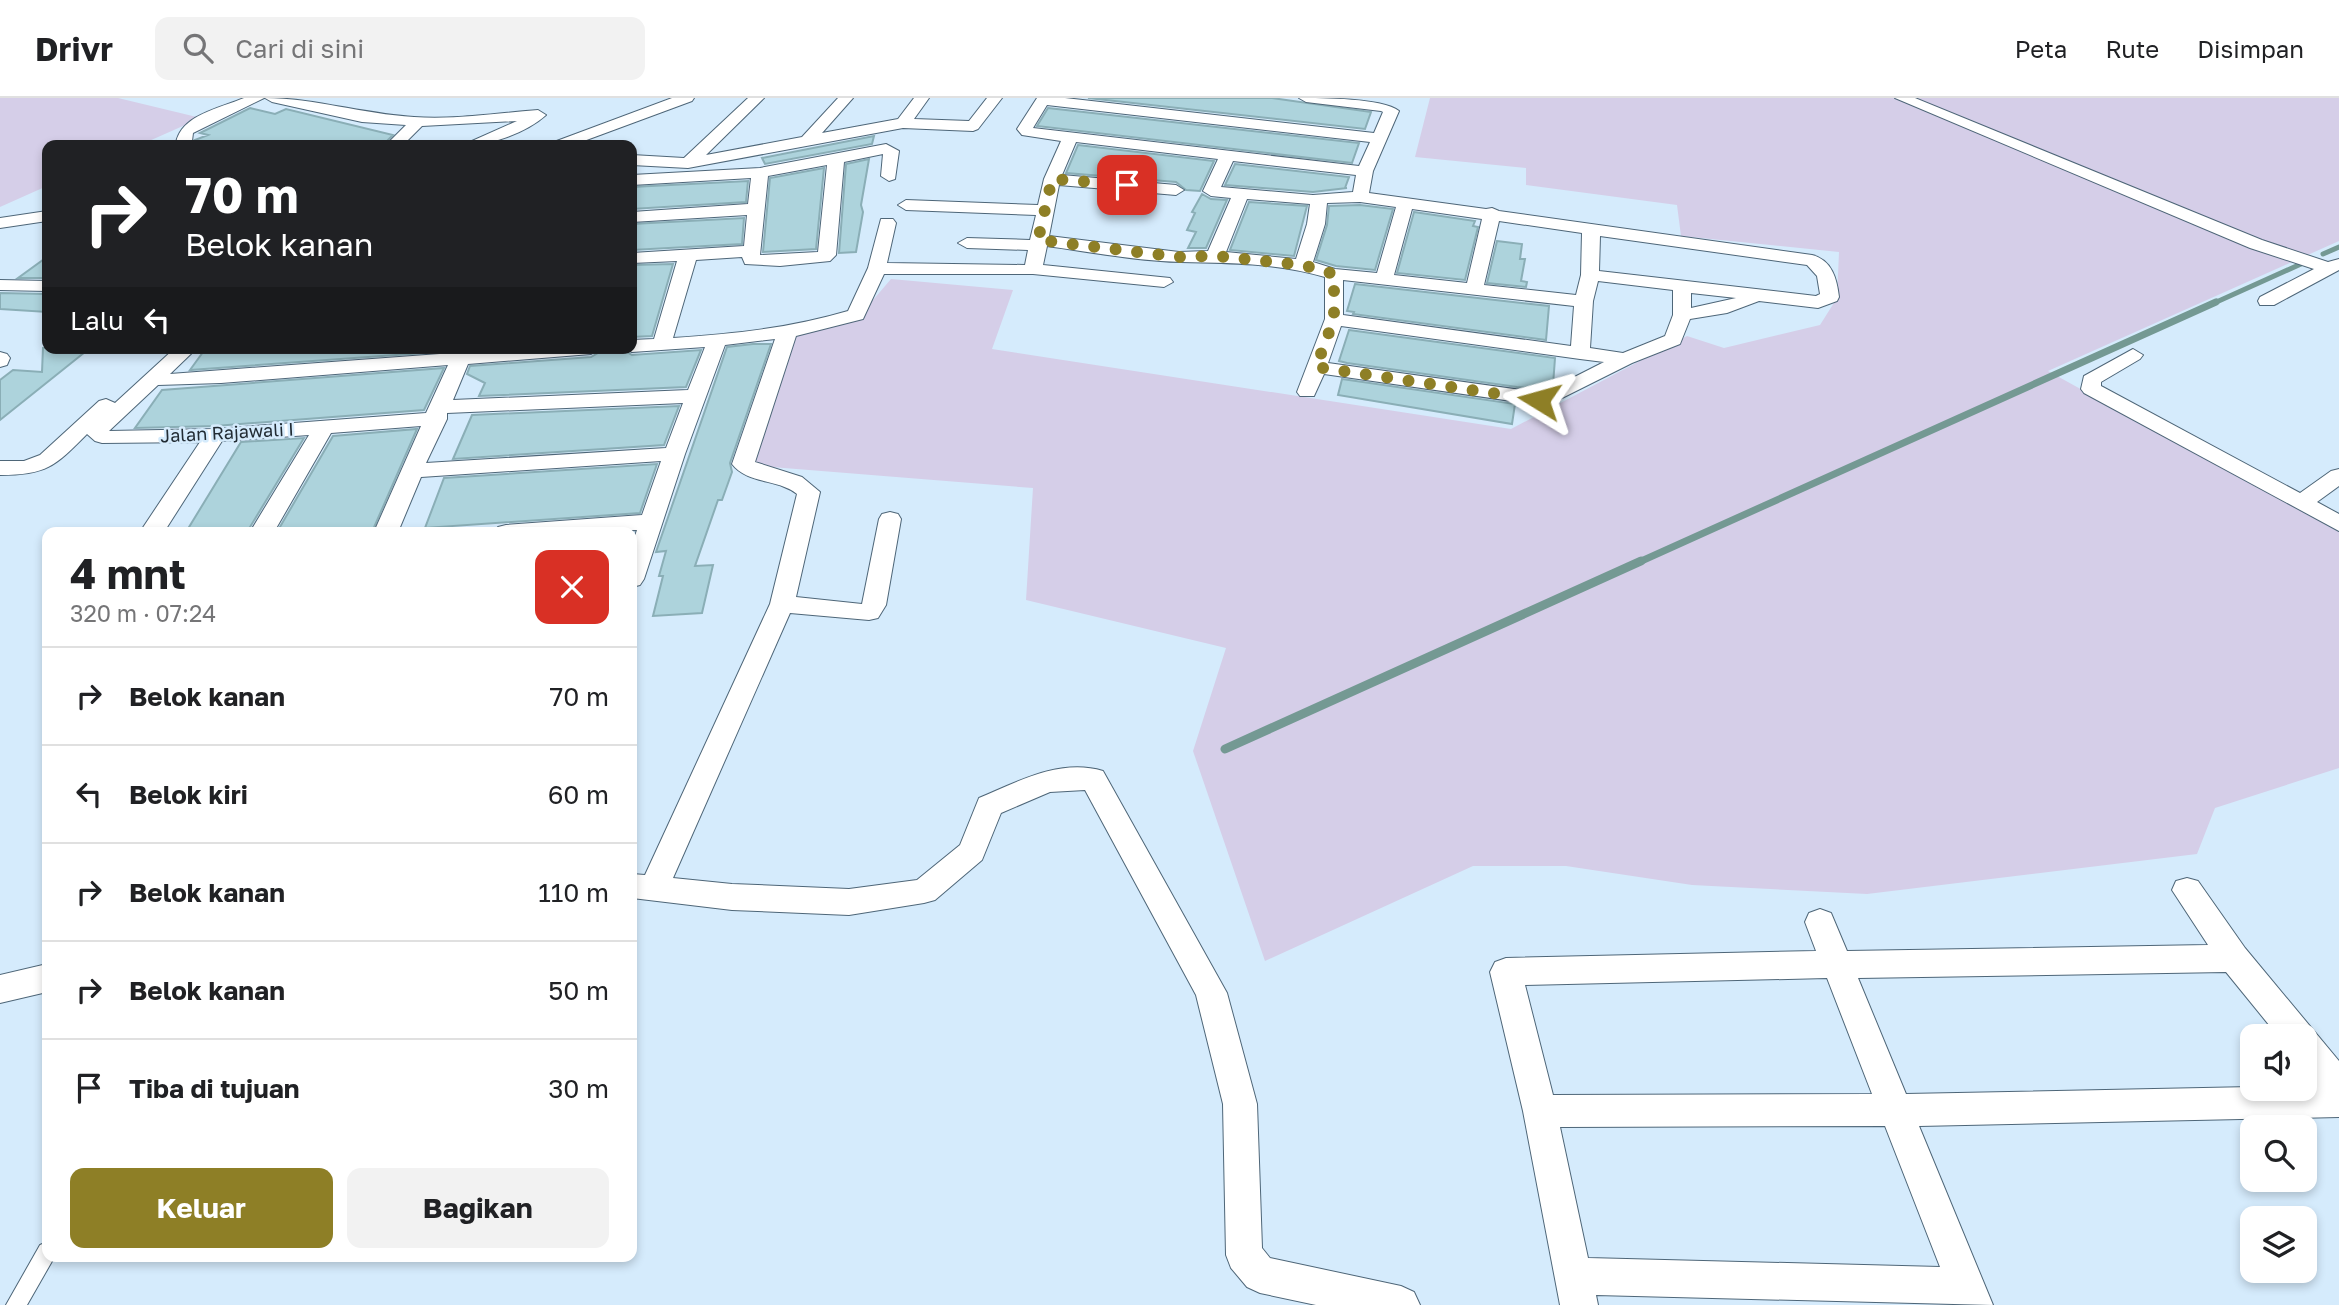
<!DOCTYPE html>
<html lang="id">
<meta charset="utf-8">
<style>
:root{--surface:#fff;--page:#f2f2f2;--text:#202124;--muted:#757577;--line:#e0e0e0;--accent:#8e7f26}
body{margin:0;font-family:"Golos Text",sans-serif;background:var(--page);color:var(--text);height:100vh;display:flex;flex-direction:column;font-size:26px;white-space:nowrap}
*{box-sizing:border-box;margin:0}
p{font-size:23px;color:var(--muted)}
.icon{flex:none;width:38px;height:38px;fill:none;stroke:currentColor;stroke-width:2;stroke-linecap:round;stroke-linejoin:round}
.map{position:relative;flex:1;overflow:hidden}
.side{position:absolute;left:42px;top:429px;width:595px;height:735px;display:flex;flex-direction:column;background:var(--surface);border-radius:14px;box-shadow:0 4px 10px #0003}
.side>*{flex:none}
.banner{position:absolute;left:42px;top:42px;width:595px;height:214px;border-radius:14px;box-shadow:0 4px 10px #0003;background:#202124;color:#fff;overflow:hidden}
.controls{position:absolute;left:2240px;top:926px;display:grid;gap:14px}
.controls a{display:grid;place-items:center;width:77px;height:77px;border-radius:14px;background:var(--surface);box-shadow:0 4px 10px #0003;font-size:35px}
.pin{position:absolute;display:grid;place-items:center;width:60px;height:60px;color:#fff;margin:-30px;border-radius:14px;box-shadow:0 4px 10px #0006}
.me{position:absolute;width:77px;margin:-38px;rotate:278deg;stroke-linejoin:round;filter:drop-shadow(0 0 5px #0008)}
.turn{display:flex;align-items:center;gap:24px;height:147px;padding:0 28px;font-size:32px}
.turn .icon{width:91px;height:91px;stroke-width:2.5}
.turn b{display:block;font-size:49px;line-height:60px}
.then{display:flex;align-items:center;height:66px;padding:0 28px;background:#0003;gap:14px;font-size:26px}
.round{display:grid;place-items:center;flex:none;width:74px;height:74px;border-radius:14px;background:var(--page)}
.overview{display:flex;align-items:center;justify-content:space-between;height:119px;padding:0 28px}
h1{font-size:42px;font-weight:700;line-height:52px}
.cta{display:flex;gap:14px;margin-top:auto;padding:14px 28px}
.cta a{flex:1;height:80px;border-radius:14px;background:var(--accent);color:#fff;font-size:28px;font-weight:700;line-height:80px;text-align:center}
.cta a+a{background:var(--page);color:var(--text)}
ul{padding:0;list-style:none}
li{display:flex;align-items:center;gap:21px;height:98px;padding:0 28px;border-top:2px solid var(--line)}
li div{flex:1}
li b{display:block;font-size:26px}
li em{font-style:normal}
header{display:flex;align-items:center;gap:42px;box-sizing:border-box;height:98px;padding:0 35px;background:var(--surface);border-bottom:2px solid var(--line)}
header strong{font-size:33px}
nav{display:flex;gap:38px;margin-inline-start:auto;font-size:24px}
.search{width:490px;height:63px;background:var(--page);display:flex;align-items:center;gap:18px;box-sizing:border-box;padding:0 24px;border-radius:14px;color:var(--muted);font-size:26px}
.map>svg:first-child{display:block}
.green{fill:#d5cee8}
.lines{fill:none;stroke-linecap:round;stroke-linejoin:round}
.stream-far2{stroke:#749993;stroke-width:5}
.stream-far1{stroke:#749993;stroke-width:7}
.stream{stroke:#749993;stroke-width:9}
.building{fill:#add3dc;stroke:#8aaeb6;stroke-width:2}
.service-casing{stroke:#4e6678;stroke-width:2}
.minor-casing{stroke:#4e6678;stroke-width:2}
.service{fill:#fff;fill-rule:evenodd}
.minor{fill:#fff;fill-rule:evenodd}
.route{stroke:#8e7f26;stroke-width:12;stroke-dasharray:0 21.6}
.labels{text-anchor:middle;stroke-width:5;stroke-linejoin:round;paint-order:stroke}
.far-street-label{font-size:18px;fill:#222c34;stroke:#d5ebfc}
</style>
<header>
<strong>Drivr</strong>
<div class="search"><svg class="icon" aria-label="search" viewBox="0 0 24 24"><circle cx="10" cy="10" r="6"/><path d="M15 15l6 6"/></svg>Cari di sini</div>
<nav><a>Peta</a><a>Rute</a><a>Disimpan</a></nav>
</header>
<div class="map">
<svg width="2339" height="1207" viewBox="0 0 2339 1207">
<rect width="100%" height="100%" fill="#d5ebfc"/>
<path class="green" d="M0,0H118L201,20L140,47H47V88L0,109Z
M1430,0H2339V143L2048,273L2339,434V670L2215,710L2197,756L1867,796L1692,787L1566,768H1473L1265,863L1193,653L1226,550L1026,502L1033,390L748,367L796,228L856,222L891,181L1013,192L992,251L1511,331L1687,238L1724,250L1820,227L1837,200L1839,154L1681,138L1677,107L1526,87V70L1415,59Z"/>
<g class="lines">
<path class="stream-far2" d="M2323,156L2339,149
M2212,206L2301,166"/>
<path class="stream-far1" d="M1637,465L2216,204"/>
<path class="stream" d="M1225,651L1641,463"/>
</g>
<path class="building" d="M1088,0H1272L1371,14L1365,31Z
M250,10L275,16L286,11L393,37L383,47H199L195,42L208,37L200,35Z
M1048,10L1359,45L1352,65L1037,28Z
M874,38L872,46L765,66L762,60Z
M1078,47L1214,63L1200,93L1186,92L1176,84L1066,75Z
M869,61L861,107L863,114L856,154L839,155L846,66Z
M1235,66L1349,79L1345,90H1347L1313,94L1225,87Z
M824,70L816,151L763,154L770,80Z
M748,83L746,104L632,111V89Z
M1202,96L1211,101L1227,102L1206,150H1188L1196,134L1187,132L1195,115L1192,114Z
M1249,104L1307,108L1294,158L1230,152Z
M1360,107L1393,111L1375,172L1336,168L1316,162L1327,127L1329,108Z
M1414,114L1475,123L1473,128L1478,129L1465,182L1397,175Z
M744,120L742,146L632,152V126Z
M1497,143L1522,146L1520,161H1525L1521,183L1527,184L1526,189L1487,185Z
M47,159V180H18Z
M673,166L652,238L632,239V167Z
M1355,186L1549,208L1546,242L1353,216L1354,214L1347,213Z
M0,195L47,196V214L0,211Z
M1349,232L1555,260L1553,287L1545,291L1517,289L1347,265L1339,263Z
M753,246H771L730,365L732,374L722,402H718L695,468L713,467L702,515L653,518L663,478H659L666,453L656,454L727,249Z
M43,250H90L0,322V282L13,272L42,274Z
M206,250H452L451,253L190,272Z
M701,252L686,289L479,298L485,285L467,276L470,268L591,259L598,255L625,253L632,257Z
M444,270L424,312L215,328L135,330L162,292Z
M1342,281L1515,306L1512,326L1338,297Z
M679,308L664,347L453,361L472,317Z
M417,331L372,434H277L333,338Z
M304,340L247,434H186L241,344Z
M657,366L640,415L425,430L444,380Z"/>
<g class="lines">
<defs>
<path id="service" d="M47,1144V1158H55L27,1207H6L40,1147Z"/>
<path id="minor" d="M244,0H264L193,35L192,43L197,47L176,45C181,17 220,10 244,0Z
M265,0C314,0 363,16 414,19C454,22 498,15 538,12L546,17C527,34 491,48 463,47L517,23L422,28L403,47H386L406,27L362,24L272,4Z
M672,0H694L692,3L573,47H552L554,44Z
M748,0H764L706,57L802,39L838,0H853L822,35L898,21L914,0H929L914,21L969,23L987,0H1002L978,31L973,33L903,30L688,70L632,67V57L684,60Z
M1037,0H1065L1374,35L1383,14L1381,13L1306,4L1299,0C1322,0 1383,0 1399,13L1373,73L1369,95L1486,111L1492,110L1499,113L1812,157C1832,162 1837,181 1839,199L1837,203L1818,210L1759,203L1727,215L1690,221L1680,246L1632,265L1546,308L1324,276L1314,298H1300L1297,294L1325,221V179C1278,165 1229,165 1181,164C1136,163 1091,154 1047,148L1043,167L1170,180L1173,184L1164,189L1033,176H884L863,221L796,238L755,364L802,379L820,394L796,499L862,506L879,421L882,416L890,414L898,416L901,421L886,507L878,520L869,522L790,515L673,780L732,786L849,791L917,782L960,747L979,700C1017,684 1060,660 1103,673L1227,895L1257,1006L1262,1150L1270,1160L1401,1188L1414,1194L1420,1207H1316L1260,1195L1247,1189L1231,1170L1226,1157L1223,1006L1196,897L1085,692L1050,694L1001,715L982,762L935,802L924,805L849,817L732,812L632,800V776L645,777L770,506L797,396C779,381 747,386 732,366L775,241L725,247L685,356L644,481L640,487L632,489V447L637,432L494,434L498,429L506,427L642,417L661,363L421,379L398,434H374L421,328L331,335L274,434H250L309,337L222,343L164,434H140L200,344L102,345L95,343L87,336C55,368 47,377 0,377V363H24L40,357L99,303L106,301L115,305L175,250H197L170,276L453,255L455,250H475L473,253L513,250H601L591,256L468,266L453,302L688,292L705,249L632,254L624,250H632V242L654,241L677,163L632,165V155L744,148L747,117L632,124V114L748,106L751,80L632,87V77L760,70L886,46L899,53L895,81L889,83L881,78L883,56L844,64L836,157L830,163L780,168L745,166L742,159L696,162L673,240C733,236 791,230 848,213L868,170L881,121H893L896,125L887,165L1025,167L1028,152L967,150L958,145L967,140L1030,142L1036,117L906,112L898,107L906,102L1038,107L1044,81L1061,43L1022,37L1017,31ZM1047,7L1370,44L1359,68L1033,30ZM1076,44L1218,61L1203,93L1211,98L1231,100L1208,153L1179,154L1049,138L1059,87L1176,97L1184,92L1176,87L1062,77ZM1233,63L1356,77L1353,94L1313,97L1221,89ZM827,67L818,154L760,157L768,78ZM1247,101L1310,106L1307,126L1296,161L1226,154ZM1360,104L1396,109L1377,175L1335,171L1313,164L1325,126L1327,105ZM1412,111L1482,121L1467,185L1394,177ZM1499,123L1582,135L1581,177L1576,197L1484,187ZM1600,138L1807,167L1817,178L1820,196L1816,198L1599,173ZM1343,182L1574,208L1571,248L1343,217ZM1598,183L1673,192V217L1665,238L1623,255L1590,250L1593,203ZM1691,195L1736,200L1691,210ZM1341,228L1580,261L1604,264L1543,295L1328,265ZM448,267L426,315L215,331L109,333L158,287L221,285ZM683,305L666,350L426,365L447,321V315Z
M1895,0H1915L2262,142L2328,164L2339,161V172L2274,207H2260L2258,203L2260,199L2314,171L2250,150Z
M47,113V123L0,130V120Z
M0,182L47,183V193L0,192Z
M2133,251L2143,257L2140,261L2101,284V288L2300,395L2331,373L2339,371V388L2317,404L2339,416V433L2084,295L2081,291L2084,278Z
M0,254L7,256L10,260L7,267L0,269Z
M2187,780L2198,783L2245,850L2339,963V1019L1919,1028L1993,1207L1596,1197L1598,1207H1560L1523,1013L1490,874L1495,864L1506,860L1816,853L1805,824L1809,815L1820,811L1831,815L1847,853L2208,847L2172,792L2176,783ZM2226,874L2278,938H2305V971L2317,987L2305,988V990L2252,989L1906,996L1858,880ZM1827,880L1872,996L1553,997L1525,887ZM1885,1028L1940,1169L1588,1160L1560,1029Z
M47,866V894L0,905V877Z"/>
</defs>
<use href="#service" class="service-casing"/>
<use href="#minor" class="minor-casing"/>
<use href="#service" class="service"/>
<use href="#minor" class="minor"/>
</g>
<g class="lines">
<path class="route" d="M1127,87L1052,81L1038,142L1179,159L1215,158L1303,167L1334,176V221L1316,269L1539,302"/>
</g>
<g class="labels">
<g class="far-street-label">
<text transform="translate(227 335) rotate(-3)" y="6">Jalan Rajawali I</text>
</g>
</g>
</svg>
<div class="controls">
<a><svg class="icon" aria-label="sound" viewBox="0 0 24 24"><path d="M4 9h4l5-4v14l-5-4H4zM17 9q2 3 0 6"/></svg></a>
<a><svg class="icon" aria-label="search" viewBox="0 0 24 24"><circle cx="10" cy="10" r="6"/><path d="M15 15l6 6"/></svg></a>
<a><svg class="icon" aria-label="layers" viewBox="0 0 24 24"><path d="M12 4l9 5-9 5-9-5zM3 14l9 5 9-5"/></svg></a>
</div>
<div class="pin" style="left:1127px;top:87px;background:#d93025"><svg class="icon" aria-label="arrive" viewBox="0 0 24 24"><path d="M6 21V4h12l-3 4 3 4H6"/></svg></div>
<svg class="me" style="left:1539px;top:302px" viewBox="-20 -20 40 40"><path d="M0-17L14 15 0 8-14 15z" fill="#8e7f26" stroke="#fff" stroke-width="4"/></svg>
<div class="banner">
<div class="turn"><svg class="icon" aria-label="right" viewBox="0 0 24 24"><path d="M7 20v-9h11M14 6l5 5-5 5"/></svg><div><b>70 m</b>Belok kanan</div></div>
<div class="then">Lalu<svg class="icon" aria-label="left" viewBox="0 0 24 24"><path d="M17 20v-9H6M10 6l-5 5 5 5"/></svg></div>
</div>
<section class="side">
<div class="overview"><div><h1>4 mnt</h1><p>320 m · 07:24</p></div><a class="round" style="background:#d93025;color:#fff"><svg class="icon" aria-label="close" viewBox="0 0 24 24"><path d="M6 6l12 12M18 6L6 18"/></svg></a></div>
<ul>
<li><svg class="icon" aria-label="right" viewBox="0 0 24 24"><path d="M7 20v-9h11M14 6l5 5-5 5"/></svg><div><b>Belok kanan</b></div><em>70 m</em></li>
<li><svg class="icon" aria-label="left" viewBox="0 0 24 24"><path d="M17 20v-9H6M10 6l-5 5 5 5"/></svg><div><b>Belok kiri</b></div><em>60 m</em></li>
<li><svg class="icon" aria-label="right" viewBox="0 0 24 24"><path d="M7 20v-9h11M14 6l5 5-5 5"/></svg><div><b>Belok kanan</b></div><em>110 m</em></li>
<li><svg class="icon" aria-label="right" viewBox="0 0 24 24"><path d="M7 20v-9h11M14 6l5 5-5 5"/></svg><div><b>Belok kanan</b></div><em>50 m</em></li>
<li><svg class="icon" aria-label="arrive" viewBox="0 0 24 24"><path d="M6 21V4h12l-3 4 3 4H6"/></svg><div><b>Tiba di tujuan</b></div><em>30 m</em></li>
</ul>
<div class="cta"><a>Keluar</a><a>Bagikan</a></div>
</section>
</div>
